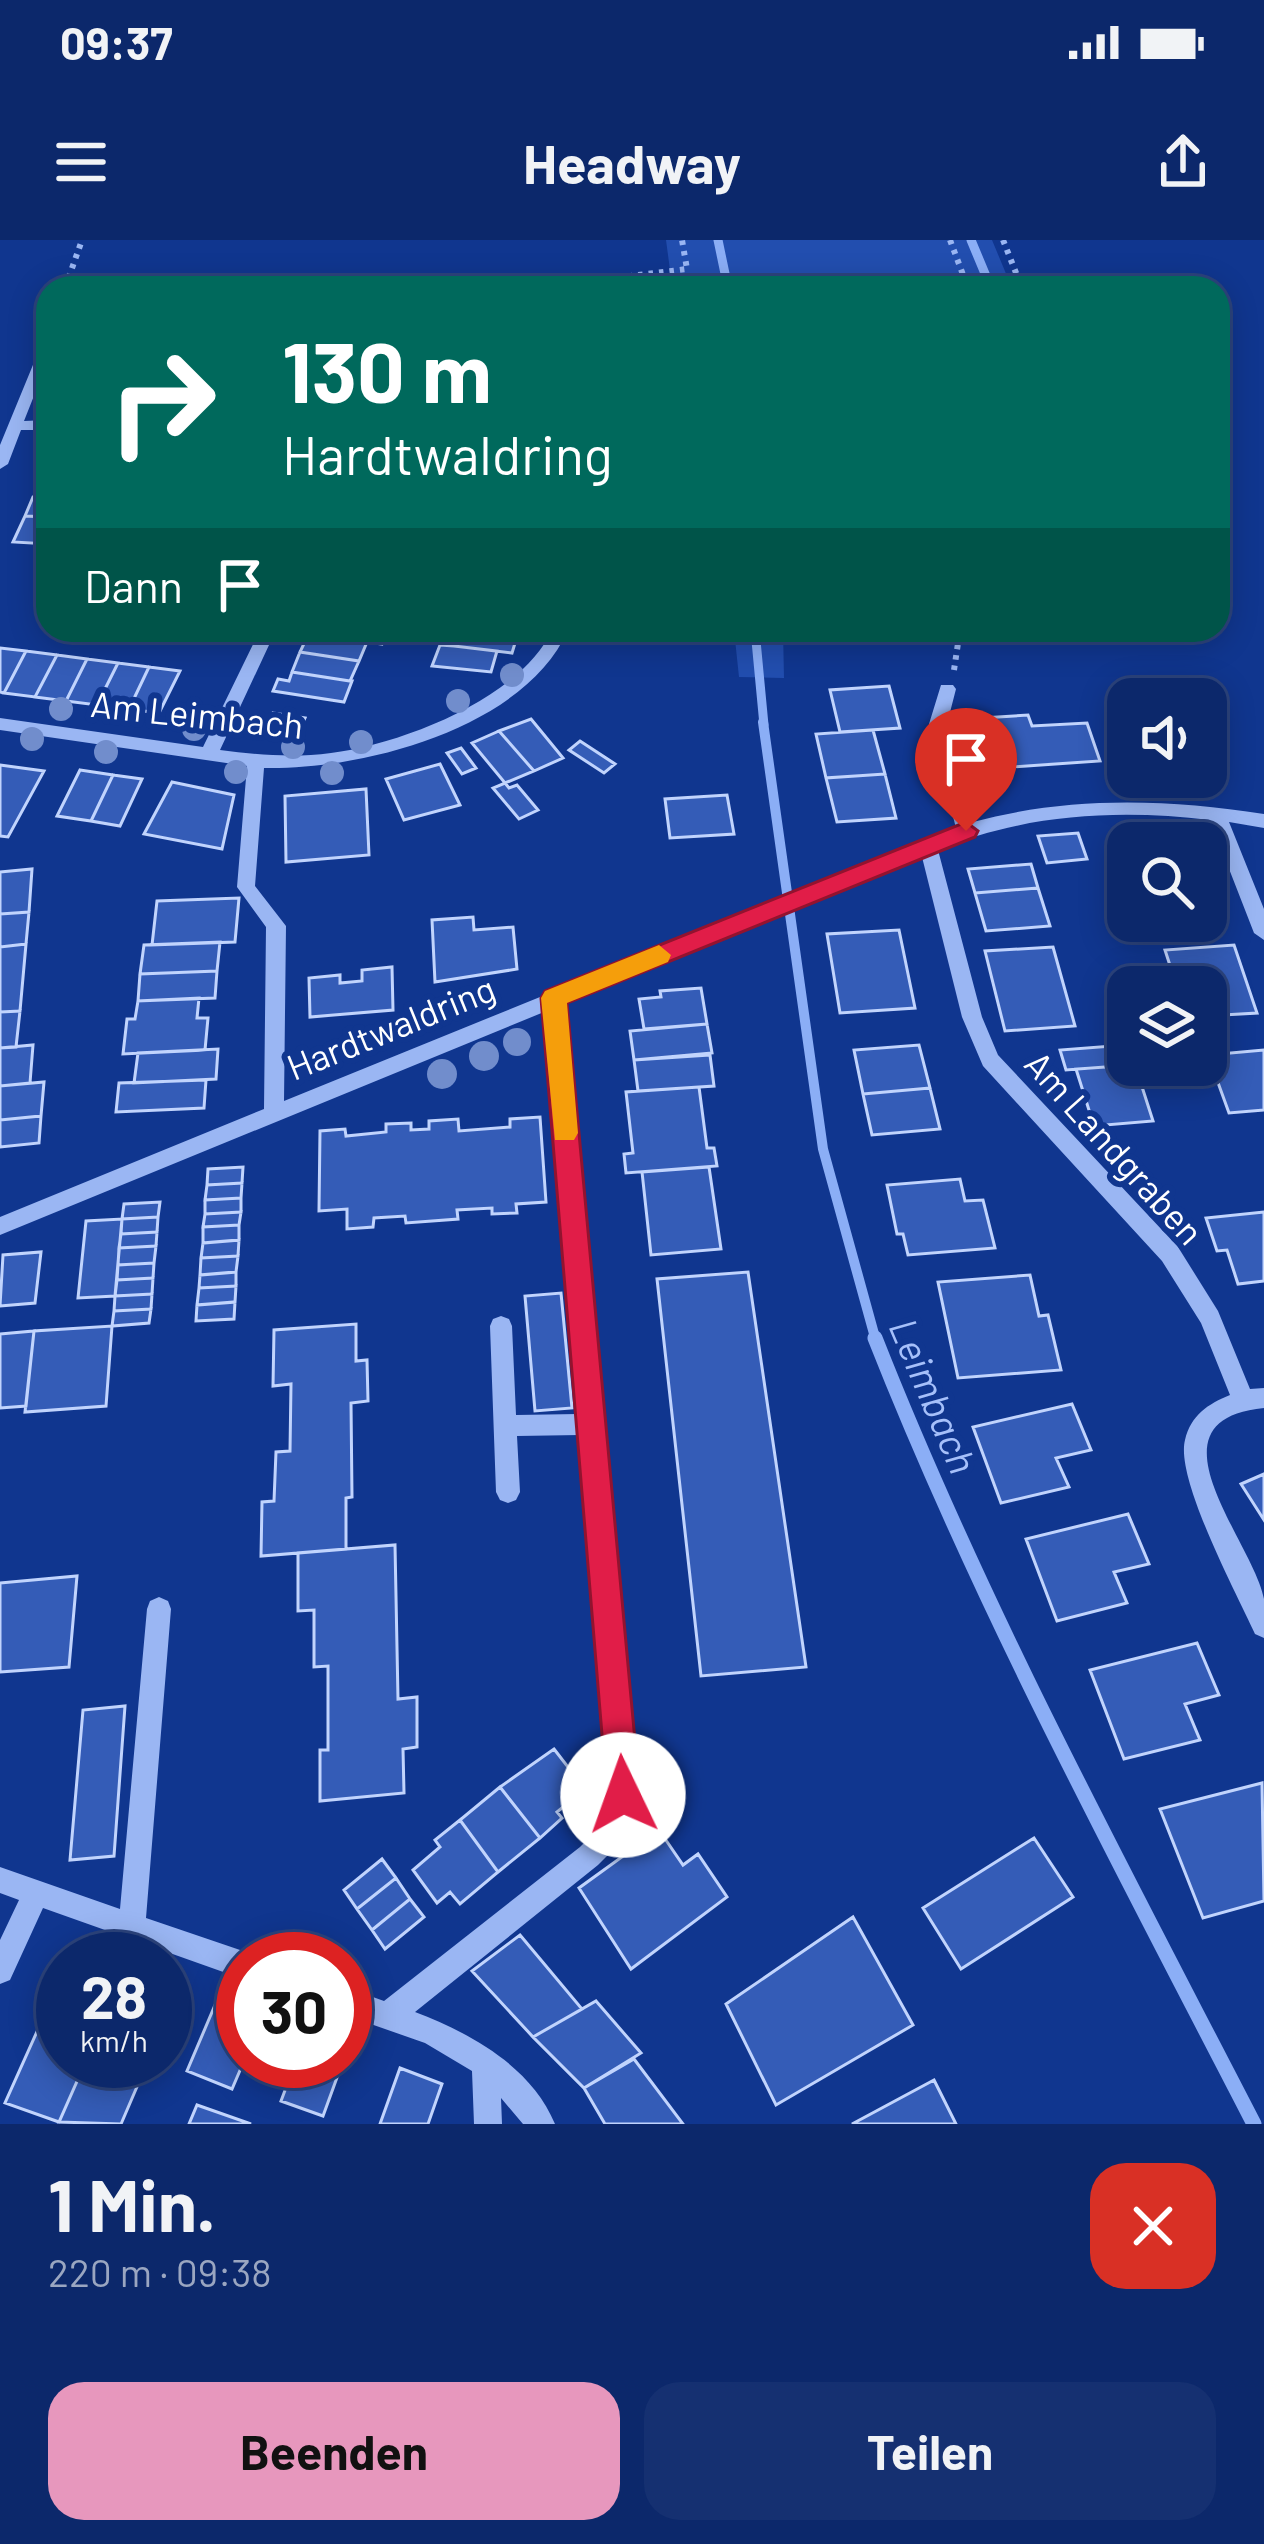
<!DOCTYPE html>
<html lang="de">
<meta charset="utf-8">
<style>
:root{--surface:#0c286b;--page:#153071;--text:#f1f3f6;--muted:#9aa6c1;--line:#2c447e;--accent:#e797bd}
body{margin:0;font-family:Barlow,sans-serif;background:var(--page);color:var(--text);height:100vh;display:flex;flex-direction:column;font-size:45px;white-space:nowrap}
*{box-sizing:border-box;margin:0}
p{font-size:39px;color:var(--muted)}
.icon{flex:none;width:66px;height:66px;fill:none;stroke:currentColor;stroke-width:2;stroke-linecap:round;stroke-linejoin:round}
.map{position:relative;height:1884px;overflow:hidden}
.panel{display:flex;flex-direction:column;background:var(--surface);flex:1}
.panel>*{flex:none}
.banner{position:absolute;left:36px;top:36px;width:1194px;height:366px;border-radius:36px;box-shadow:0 6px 30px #0003,0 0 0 3px var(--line);background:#00695c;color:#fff;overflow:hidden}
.controls{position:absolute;left:1107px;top:438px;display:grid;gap:24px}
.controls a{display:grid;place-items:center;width:120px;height:120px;border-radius:24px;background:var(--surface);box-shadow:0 6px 30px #0003,0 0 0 3px var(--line);font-size:60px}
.speed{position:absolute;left:36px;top:1692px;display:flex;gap:24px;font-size:60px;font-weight:700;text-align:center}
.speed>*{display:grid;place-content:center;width:156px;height:156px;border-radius:50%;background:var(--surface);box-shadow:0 6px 30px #0003,0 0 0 3px var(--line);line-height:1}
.speed small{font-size:30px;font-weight:400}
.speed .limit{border:18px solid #d22;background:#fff;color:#111}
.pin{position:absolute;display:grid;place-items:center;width:102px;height:102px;color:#fff;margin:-123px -51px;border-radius:50% 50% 50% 0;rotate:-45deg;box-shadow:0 0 12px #0007}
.pin .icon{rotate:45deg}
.me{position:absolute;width:132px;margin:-66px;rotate:357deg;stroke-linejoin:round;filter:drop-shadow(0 0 9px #0008)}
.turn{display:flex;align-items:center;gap:42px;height:252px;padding:0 48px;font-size:54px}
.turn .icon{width:156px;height:156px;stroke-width:2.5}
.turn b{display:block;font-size:84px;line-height:102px}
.then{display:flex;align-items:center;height:114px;padding:0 48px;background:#0003;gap:24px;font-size:45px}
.round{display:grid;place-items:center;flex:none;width:126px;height:126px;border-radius:36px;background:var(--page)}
.head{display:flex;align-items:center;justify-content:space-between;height:204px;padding:0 48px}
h1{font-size:72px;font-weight:700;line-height:90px}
.cta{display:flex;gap:24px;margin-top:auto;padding:24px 48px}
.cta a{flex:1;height:138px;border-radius:36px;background:var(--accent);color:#111;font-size:48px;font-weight:700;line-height:138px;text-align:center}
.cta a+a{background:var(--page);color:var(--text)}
.status{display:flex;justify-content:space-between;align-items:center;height:84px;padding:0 60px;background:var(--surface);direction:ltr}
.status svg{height:33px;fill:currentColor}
header{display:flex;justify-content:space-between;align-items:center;height:156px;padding:0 48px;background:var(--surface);font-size:54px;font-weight:700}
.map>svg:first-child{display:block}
.green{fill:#224eaf}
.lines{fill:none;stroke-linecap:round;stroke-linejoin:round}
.stream-far2{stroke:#8baef6;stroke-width:9}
.stream-far1{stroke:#8baef6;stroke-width:10}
.stream{stroke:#8baef6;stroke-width:15}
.building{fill:#345cb7;stroke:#c1d4fd;stroke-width:3}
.path{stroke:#9ab6f3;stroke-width:6;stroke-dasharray:4.5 6;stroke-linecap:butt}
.minor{fill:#9ab6f3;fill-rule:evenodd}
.tree{fill:#718dcc}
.route{fill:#e11d48;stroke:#92132f;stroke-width:3}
.slow{fill:#f59e0b}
.labels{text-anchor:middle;stroke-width:12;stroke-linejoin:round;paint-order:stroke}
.street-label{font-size:36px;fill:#fff;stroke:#10368f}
.water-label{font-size:39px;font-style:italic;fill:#a6c0fa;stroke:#10368f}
</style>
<div class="status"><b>09:37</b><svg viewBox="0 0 49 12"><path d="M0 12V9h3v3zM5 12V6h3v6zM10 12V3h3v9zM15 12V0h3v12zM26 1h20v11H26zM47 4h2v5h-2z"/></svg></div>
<header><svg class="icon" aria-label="menu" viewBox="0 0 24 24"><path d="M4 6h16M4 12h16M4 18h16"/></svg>Headway<svg class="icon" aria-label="share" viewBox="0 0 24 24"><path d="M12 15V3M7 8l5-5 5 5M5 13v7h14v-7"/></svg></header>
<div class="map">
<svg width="1264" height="1884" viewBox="0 0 1264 1884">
<rect width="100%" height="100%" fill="#10368f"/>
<path class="green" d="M666,0H992L1012,48H689L687,43L672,45Z
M734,390H783L784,438L739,437Z"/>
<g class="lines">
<path class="stream-far2" d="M718,0L728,48
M971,0L991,48
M755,390L764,485"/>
<path class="stream-far1" d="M763,482L823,909L876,1101"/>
<path class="stream" d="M875,1098C981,1367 1121,1626 1254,1884"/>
</g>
<path class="building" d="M33,257H48V277L25,276Z
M25,276L48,277V304L13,302Z
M311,390H388L382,404L309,393Z
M460,390H519L512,413L454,406Z
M309,393L367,402L359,421L300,412Z
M440,405L454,406L497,411L491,432L432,426Z
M0,408L26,411L4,453L0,452Z
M26,411L57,415L35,457L4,453Z
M300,412L359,421L350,441L292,432Z
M57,415L87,419L66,461L35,457Z
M87,419L118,423L97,465L66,461Z
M118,423L149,427L129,469L97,465Z
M149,427L180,431L159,473L129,469Z
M292,432L350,441H352L344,462L273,451L278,439L289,441Z
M889,446L900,488L840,492L830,450Z
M273,473L305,478L300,489L268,485Z
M1028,475L1032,486L1087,483L1100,521L981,529L967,479Z
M531,479L563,518L534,531L499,491Z
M873,490L885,534L826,538L816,494Z
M499,491L534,531L505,543L472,503Z
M580,501L615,524L604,533L569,510Z
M461,508L476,528L462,534L447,513Z
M440,524L460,565L404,580L386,539Z
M0,525L44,531L8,597L0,596Z
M80,530L113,535L91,581L57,576Z
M885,534L896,578L837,582L826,538Z
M113,535L142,539L120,586L91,581Z
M172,542L234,555L222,609L144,594Z
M505,543L509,548L517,545L538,570L519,579L493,548Z
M366,549L369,615L286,622L285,556Z
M727,555L734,594L670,598L665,559Z
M1078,593L1087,619L1047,623L1038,596Z
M1031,624L1038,648L975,653L968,629Z
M32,629L29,672L0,674V632Z
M1038,648L1050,686L986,691L975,653Z
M239,658L235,702L152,705L157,661Z
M29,672L26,704L0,707V674Z
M473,677L474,690L513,687L517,729L435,742L432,680Z
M899,690L915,768L840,773L827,694Z
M220,702L217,731L140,734L144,705Z
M26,704L20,771L0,772V707Z
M1234,705L1257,773L1206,776V747H1177L1165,710Z
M1053,707L1075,786L1005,791L985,711Z
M392,727L393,770L310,777L309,738L340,735V743L362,741V730Z
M217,731L215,758L138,761L140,734Z
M701,748L707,784L644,789L639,759L661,757L660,751Z
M199,758L197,778H208L205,810L123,814L127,779H135L138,761Z
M20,771L16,807L0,808V772Z
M707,784L712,813L634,820L630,791Z
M33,805L30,843L0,846V808Z
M919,805L930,848L863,854L854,810Z
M1112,806L1118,826L1066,830L1060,810Z
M218,809L216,839L134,843L138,813Z
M1264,810V870L1229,873L1208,815Z
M710,815L714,846L638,851L634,820Z
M1135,825L1153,881L1094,886L1076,829Z
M206,840L204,868L116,872L119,843Z
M44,842L41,876L0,880V846Z
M699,847L707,908H714L717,926L626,933L624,914L633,913L626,852Z
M930,848L940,889L872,895L863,854Z
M41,876L39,903L0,907V880Z
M540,877L546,962L516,964L517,973L492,974V968L457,970L458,979L406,983L405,976L374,978L373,987L347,989V969L319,971L320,891L345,889L346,896L386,892V884L411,883V890L429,889V881L458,879L459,891L510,887V879Z
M243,927L242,943L207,945L208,929Z
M709,927L721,1009L651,1015L642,932Z
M960,939L965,961L983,960L995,1008L908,1015L903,994H897L887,945Z
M242,943L241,958L205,960L207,945Z
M241,958V972L205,974V960Z
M160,962L158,977L122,979L124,964Z
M241,972L239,985L203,987L205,974Z
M1264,972V1041L1238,1044L1227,1010L1217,1011L1206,978Z
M158,977L157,992L121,994L122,979Z
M122,979L115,1056L78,1058L86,981Z
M239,985V1000L203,1003V987Z
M157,992L156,1006L119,1008L121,994Z
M239,1000L238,1016L201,1018L203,1003Z
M156,1006L154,1023L118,1025L119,1008Z
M41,1012L35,1063L0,1066L3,1015Z
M238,1016L236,1032L200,1035L201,1018Z
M154,1023L153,1038L117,1040L118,1025Z
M236,1032V1046L199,1048L200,1035Z
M748,1032L806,1427L701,1436L657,1039Z
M1030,1035L1039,1076L1048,1075L1061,1130L958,1138L938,1042Z
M153,1038L152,1054L115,1056L117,1040Z
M236,1046L235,1062L197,1065L199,1048Z
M561,1053L572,1168L535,1171L525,1056Z
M152,1054L151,1069L114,1071L115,1056Z
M235,1062L234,1079L196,1081L197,1065Z
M151,1069L149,1083L112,1086L114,1071Z
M356,1084V1121L367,1120L368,1161L351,1163L352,1257L346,1258V1309L261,1316L262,1262L274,1261L276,1212L290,1211L291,1144L273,1146L274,1090Z
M112,1086L106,1166L25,1172L34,1091Z
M34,1091L26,1166L0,1168V1094Z
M1072,1164L1091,1210L1056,1218L1069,1247L1001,1263L973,1187Z
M1264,1234V1280L1241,1244Z
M1128,1274L1149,1324L1114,1332L1127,1363L1057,1381L1026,1299Z
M395,1305L398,1459L417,1457V1507L403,1509L404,1553L320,1561V1510H328V1426L314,1427V1370L298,1371V1313Z
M77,1336L69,1427L0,1432V1343Z
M1197,1403L1219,1455L1185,1464L1200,1500L1124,1519L1090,1430Z
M125,1466L114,1616L70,1620L83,1470Z
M554,1509L585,1549L557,1572L562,1578L540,1598L500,1547Z
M1262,1543L1264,1661L1203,1678L1160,1569Z
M500,1547L540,1598L498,1632L460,1580Z
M460,1580L498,1632L460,1664L450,1652L437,1663L413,1630L440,1607L435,1600Z
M659,1590L683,1625L698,1614L727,1657L631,1729L579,1648Z
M1034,1598L1073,1657L961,1729L923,1668Z
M382,1619L396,1638L357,1669L344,1650Z
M396,1638L410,1659L372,1690L357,1669Z
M410,1659L424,1677L385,1709L372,1690Z
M853,1677L913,1785L776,1865L726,1764Z
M520,1695L582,1769L533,1797L472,1731Z
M61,1738L63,1821H86L59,1882L5,1863Z
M218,1758L243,1768L244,1821L232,1849L187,1831Z
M596,1761L641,1813L584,1848L533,1797Z
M634,1819L683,1884H605L584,1848Z
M86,1821H148L121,1884L59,1882Z
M296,1821H343L323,1876L281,1861Z
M400,1828L442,1844L428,1884H380Z
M934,1840L956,1884H852Z
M197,1865L251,1884H189Z"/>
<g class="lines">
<path class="path" d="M950,0L968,48
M1003,0L1022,48
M65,48L82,0
M534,48L687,29L682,0
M954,430L960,390"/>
<path class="minor" d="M35,120L47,123L24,181L48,180V190H21L8,224L0,229V205Z
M260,390H276L220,510C257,515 294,518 331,513C402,504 521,458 552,390H568C525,488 363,530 264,528L255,646L286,686L284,861L956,588L929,484L941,445H953L956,449L947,484L973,582C1070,556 1166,559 1264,574V588L1229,582L1264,669V700L1254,693L1210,580C1117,569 1025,574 938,610L982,777L998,815L1178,1007L1218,1071L1250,1149L1264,1148V1168C1141,1180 1253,1301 1264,1359C1264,1371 1264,1386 1264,1398L1255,1394C1237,1354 1175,1239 1185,1200C1191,1175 1208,1164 1230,1155L1201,1083L1162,1021L983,826L962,777L922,617L563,764L636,1555L614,1609L598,1625L415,1772C470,1793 531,1826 555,1884H523L501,1858L502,1884H474L472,1831L425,1803L345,1775V1747L384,1761L580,1607L596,1591L610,1555L580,1195L517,1196L520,1252L516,1260L508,1263L500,1260L496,1252L490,1086L493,1079L501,1076L509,1079L512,1086L516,1175L578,1174L544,772L0,995V977L264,869L266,687L237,647L247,526L0,490V478L203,507Z
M159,1357L168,1361L171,1369L146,1678L243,1711L254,1719H243V1739L43,1668L10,1740L0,1744V1700L19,1660L0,1653V1627L120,1669L147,1369L150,1361Z"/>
</g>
<g class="tree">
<circle cx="512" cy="435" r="12"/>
<circle cx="458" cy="461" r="12"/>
<circle cx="61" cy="469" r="12"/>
<circle cx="253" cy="487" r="12"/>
<circle cx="194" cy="489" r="12"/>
<circle cx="32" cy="499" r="12"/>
<circle cx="361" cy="502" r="12"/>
<circle cx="293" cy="507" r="12"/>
<circle cx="106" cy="512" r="12"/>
<circle cx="236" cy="532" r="12"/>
<circle cx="332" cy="533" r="12"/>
<circle cx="517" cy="802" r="14"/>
<circle cx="484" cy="816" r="15"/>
<circle cx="442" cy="834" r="15"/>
</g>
<path class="route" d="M966,582L978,591L975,597L567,763L640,1555L635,1567L623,1572L612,1567L607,1555L541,758L545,751Z"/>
<path class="slow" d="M659,705L671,715L668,722L567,763L578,893L574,900H555L541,758L545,751Z"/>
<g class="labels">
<g class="street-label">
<text transform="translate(197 475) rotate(6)" y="13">Am Leimbach</text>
<text transform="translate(391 788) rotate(-22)" y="13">Hardtwaldring</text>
<text transform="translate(1114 908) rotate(48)" y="13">Am Landgraben</text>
</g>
<g class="water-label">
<text transform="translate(933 1156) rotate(67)" y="14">Leimbach</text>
</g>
</g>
</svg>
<div class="controls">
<a><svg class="icon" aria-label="sound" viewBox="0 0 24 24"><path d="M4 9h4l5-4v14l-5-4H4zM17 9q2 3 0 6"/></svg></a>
<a><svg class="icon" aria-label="search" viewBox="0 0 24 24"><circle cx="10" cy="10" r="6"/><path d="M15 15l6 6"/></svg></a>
<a><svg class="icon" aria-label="layers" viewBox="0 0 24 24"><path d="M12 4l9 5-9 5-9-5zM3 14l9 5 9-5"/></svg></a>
</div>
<div class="speed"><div>28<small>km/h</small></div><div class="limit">30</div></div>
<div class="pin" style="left:966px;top:591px;background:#d93025"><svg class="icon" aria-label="arrive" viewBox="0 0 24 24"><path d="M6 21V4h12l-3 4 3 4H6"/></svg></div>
<svg class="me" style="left:623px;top:1555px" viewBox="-20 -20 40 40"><circle r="19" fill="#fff"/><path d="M0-13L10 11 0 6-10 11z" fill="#e11d48"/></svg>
<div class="banner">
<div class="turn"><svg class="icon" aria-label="right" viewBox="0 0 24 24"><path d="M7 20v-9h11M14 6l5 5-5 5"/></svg><div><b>130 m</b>Hardtwaldring</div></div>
<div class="then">Dann<svg class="icon" aria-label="arrive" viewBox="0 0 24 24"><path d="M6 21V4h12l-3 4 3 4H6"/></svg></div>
</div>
</div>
<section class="panel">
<div class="head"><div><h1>1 Min.</h1><p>220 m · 09:38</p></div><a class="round" style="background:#d93025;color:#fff"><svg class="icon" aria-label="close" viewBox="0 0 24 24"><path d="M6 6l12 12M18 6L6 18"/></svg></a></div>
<div class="cta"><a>Beenden</a><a>Teilen</a></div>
</section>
